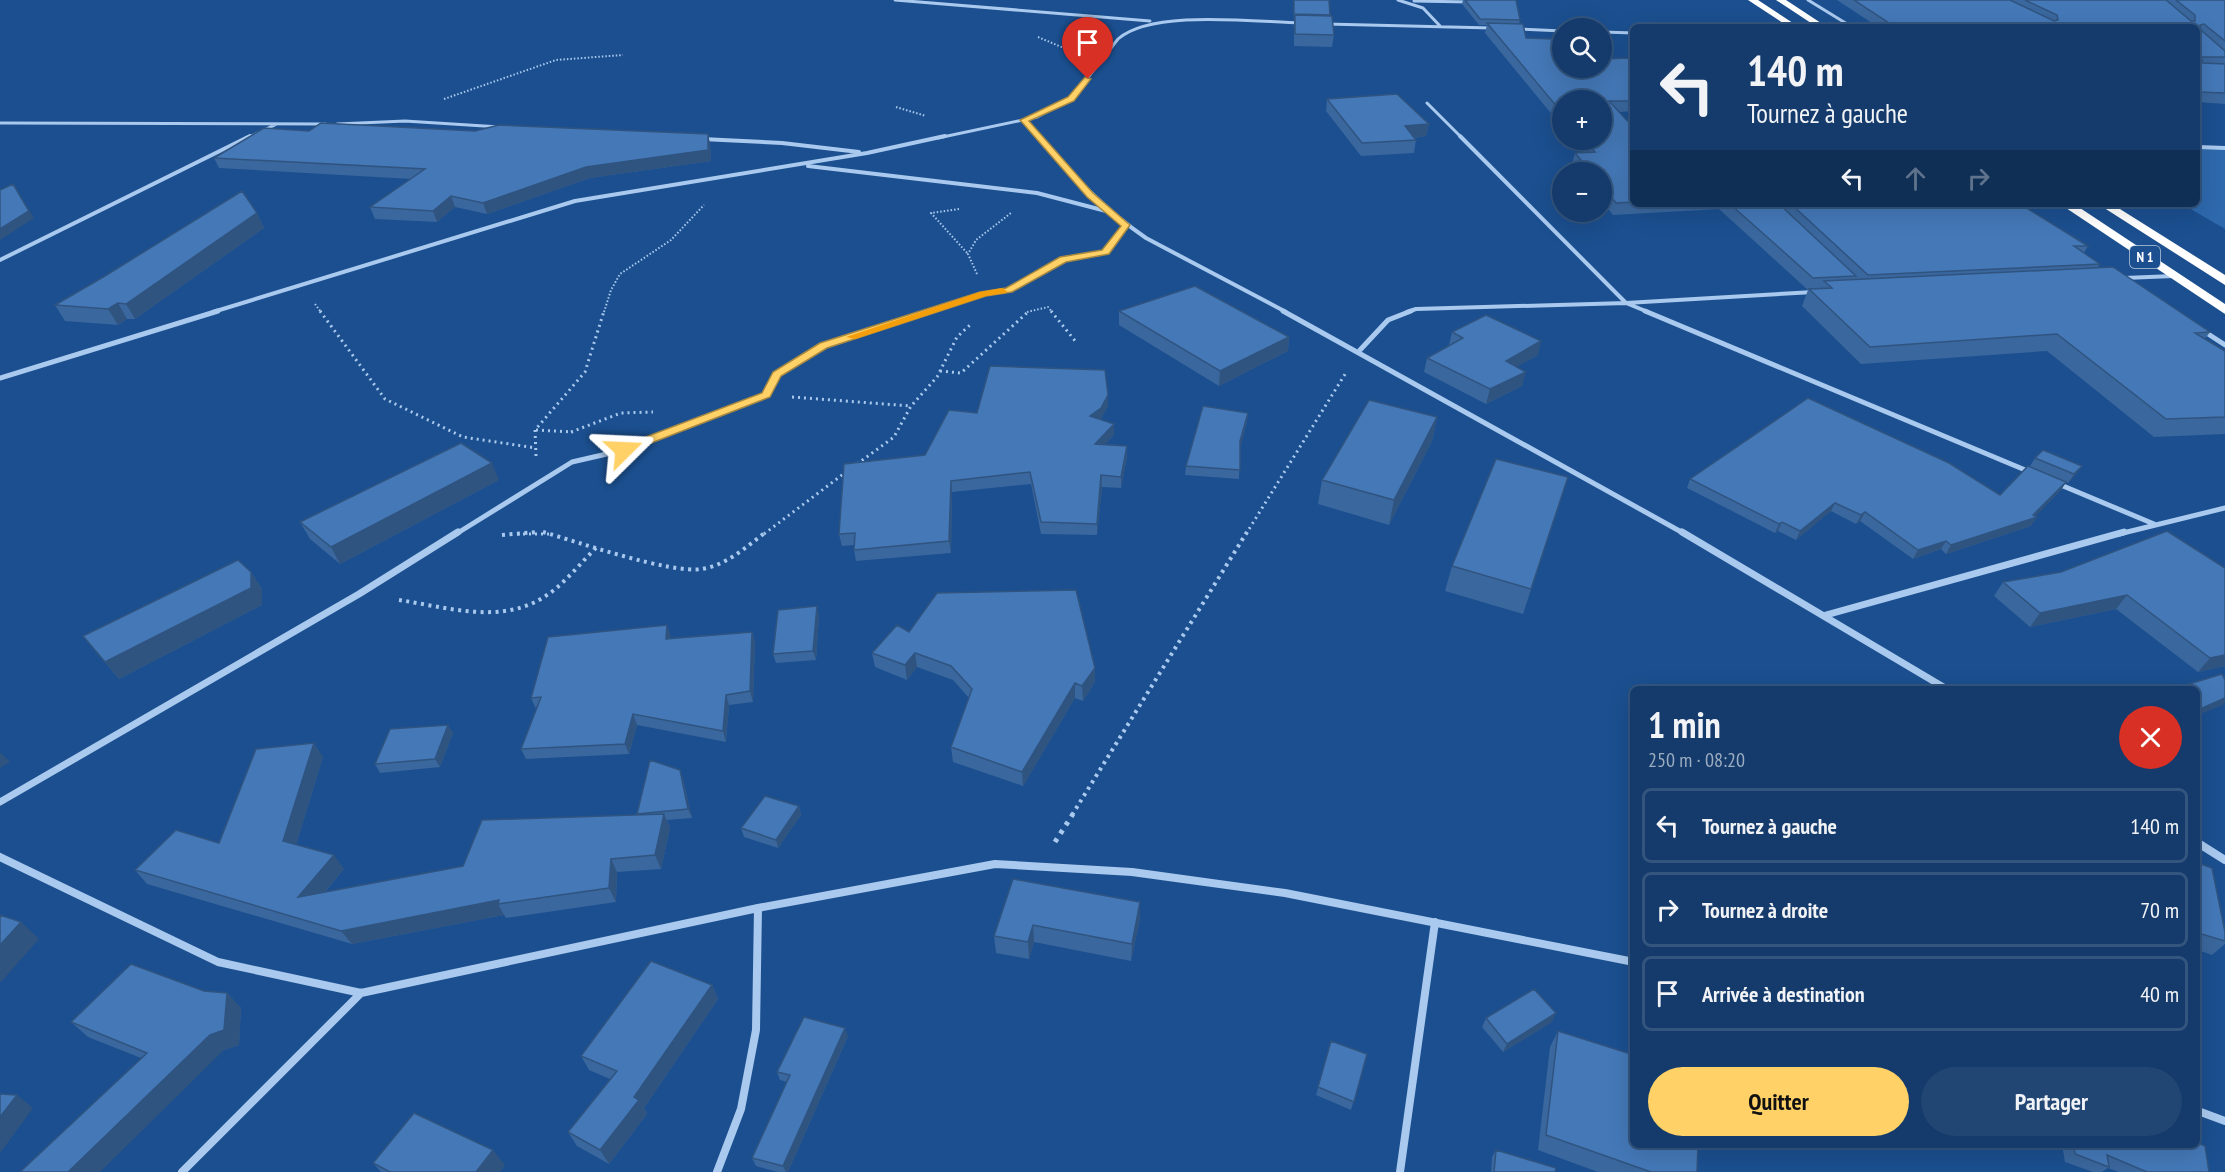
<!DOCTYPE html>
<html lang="fr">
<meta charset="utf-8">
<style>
:root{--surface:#143b6b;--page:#214673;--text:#f1f3f6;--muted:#9dadc1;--line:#33557e;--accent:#ffd166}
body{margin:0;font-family:"PT Sans Narrow",sans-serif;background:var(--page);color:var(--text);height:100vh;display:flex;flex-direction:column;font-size:22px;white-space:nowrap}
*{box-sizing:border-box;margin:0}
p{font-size:20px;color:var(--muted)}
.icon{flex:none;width:33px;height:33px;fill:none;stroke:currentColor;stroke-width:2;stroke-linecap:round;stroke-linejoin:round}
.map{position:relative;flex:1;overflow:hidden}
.panel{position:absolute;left:1630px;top:686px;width:570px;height:462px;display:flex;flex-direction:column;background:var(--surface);border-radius:9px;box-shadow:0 6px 24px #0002,0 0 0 2px var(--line)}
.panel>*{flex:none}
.banner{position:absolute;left:1630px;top:24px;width:570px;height:183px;border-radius:9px;box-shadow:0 6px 24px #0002,0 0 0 2px var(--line);background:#143b6b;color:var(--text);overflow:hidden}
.tools{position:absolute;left:1552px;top:18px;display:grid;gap:12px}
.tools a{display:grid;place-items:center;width:60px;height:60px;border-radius:50%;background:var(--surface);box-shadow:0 6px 24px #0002,0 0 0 2px var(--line);font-size:30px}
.pin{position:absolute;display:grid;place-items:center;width:51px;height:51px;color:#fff;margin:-62px -26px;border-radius:50% 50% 50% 0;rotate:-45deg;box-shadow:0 0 6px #0007}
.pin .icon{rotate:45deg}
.me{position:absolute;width:66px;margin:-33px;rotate:69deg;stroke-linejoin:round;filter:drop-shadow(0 0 4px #0008)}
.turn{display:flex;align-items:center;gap:21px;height:126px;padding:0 18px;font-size:27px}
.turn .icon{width:78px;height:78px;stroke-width:2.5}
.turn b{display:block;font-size:42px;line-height:51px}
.lanes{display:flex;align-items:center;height:57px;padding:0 18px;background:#0003;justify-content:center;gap:30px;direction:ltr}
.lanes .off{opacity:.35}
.round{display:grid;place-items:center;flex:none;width:63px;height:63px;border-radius:32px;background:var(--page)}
.headline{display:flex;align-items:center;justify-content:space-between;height:102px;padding:0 18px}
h1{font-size:36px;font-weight:800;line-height:45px}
.action{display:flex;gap:12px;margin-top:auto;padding:12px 18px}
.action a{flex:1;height:69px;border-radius:36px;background:var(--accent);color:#111;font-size:24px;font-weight:800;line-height:69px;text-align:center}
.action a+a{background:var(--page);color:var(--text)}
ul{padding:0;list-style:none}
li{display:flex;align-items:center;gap:18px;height:75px;margin:0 12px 9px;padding:0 6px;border:3px solid var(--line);border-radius:9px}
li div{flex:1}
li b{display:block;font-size:22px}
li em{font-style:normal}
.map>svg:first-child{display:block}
.green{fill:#2e69ad}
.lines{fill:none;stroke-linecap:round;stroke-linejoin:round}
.path-far3{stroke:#a9c9ee;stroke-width:2;stroke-dasharray:1.5 2;stroke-linecap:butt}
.path-far2{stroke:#a9c9ee;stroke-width:3;stroke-dasharray:2 4;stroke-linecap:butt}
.path-far1{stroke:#a9c9ee;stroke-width:4;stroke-dasharray:3 4.5;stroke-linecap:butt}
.path{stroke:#a9c9ee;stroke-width:5;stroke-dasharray:4 6;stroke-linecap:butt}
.street-far4{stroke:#a9c9ee;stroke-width:3}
.street-far3{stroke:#a9c9ee;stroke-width:4}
.street-far2{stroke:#a9c9ee;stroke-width:5}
.street-far1{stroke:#a9c9ee;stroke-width:7}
.street{stroke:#a9c9ee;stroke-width:8}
.highway{fill:#fff;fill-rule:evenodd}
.wall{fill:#3a679d}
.shaded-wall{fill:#305480}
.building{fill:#4478b7;stroke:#305480;stroke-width:1.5}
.route{fill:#ffd166;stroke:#a68842;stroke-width:1.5}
.slow{fill:#f59e0b}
.labels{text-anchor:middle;stroke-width:6;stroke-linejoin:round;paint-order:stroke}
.shield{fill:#1b4f8f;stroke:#bbcadd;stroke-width:1.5}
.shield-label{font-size:14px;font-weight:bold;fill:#fff}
</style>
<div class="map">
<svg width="2225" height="1172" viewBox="0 0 2225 1172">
<rect width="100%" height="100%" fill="#1b4f8f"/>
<path class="green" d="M2198,147L2225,148V229L2182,204H2198Z"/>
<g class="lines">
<path class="path-far3" d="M1038,37L1078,54
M444,99L556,60L623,55
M896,107L926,116
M959,209L931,213L968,254
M977,274L968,254L976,240L1011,213
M315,304L321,312
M604,312L611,290L620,274L671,240L704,205
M1027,312L1048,307L1052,312"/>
<path class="path-far2" d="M320,311L385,399L463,437L536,448
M1051,311L1076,342
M940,371L961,373L1029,311
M792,397L911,406
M536,430L573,432
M571,432L621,413L653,412
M536,456L535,430L585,372L604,311
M857,464L894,437L911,406L937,377L957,337L971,324
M517,534H549
M764,534L846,472
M1246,534L1347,371"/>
<path class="path-far1" d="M543,532C578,542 670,574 702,569C727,565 746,547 766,532
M502,535L537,532
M399,600C446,607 500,625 544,597C565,584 580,563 598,546
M1072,815L1247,532"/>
<path class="path" d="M1055,842L1073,814"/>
<path class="street-far4" d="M895,0L1150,21
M1398,0L1423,8L1441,27
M1808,0L1852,27
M1414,1L1470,2
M1326,24L1492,28
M1518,29L1563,31
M1602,32L1634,33
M1427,103L1462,138
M1024,120L1040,138
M0,123L326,124
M337,124L405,121L500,127
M247,138L277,124
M938,138L1037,117L1071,99L1118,39C1152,9 1255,22 1301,23"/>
<path class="street-far3" d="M1038,136C1071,174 1105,210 1146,238L1286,312
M1460,136L1626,303L1648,312
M702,139L782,143L859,152
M2198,147L2225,148
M808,166L1037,193L1106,211
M0,260L250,136
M2124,278L2174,276
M213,312L575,201L867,153L945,136
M928,312L984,294L1008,290L1063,259L1105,252L1126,226
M1407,312L1416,309L1626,303L1814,292"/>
<path class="street-far2" d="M1283,311L1685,534
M1645,311L2030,472
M2202,330L2225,345
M1360,350L1388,320L1411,311
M0,378L218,311
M2056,483L2154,524
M456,534L572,462L624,450L766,395L776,374L824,346L932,311
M2119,534L2225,508"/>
<path class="street-far1" d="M1682,532L1945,688
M1826,615L2124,532
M0,802L359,594L458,532"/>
<path class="street" d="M2198,843L2225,860
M0,857L218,962L361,993L758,908L995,864L1132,872L1285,893L1634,962
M2198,1111L2225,1121
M182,1172L361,993
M717,1172L741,1109L756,1030L758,908
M1400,1172L1435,922"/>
<path class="highway" d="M1748,0H1758L1799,27H1789Z
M1776,0H1786L1827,27H1817Z
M2060,204H2074L2225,304V314Z
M2098,204H2112L2225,275V285Z"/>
</g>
<path class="wall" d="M1294,0H1329L1330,16L1334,35L1332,47L1294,46Z
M1463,0H1516L1520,20L1519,24L1526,38L1563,68L1634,59V111L1619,112L1634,128V204H2020L2088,246L2084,253L2100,264L2097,268L2210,332L2205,339L2225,351V434L2154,437L2047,351L1861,364L1802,306L1808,290L1719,209L1613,215L1602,201V172H1579L1572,164L1575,153H1583L1572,140H1602L1563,100V128L1485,33L1487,25H1479L1462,4Z
M1837,0H2225V104L2198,102V27H1878Z
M1327,99L1429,124L1426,136L1414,138L1416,140L1414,153L1361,156L1326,111Z
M309,131H475L708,134L710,144L711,161L590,178L487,214L455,207L437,222L375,219L370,207L411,179L219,168L214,158Z
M257,213L264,228L135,319H127L118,325L65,321L55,305Z
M1119,311L1289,337L1288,351L1219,386L1119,325Z
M1452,332L1538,355L1516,367L1522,386L1486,404L1424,372L1427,358L1449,345Z
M1108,406L1101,419L1114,435L1105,444L1127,446V457L1121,488L1102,487L1097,535L1041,534L1031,484L952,492L951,553L856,561L854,550V545L842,546L839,534L925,455L977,413Z
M1437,417L1432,441L1389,525L1318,504L1322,480Z
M1247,421L1240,447L1239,479L1185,475L1186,466Z
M2035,458L2082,466L2076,474L2068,483L2066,482L2061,490L2035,516L2031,526L1946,554L1941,549L1913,559L1860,521L1856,524L1831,511L1796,540L1778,531L1775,533L1687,488L1690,479L2000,495L2030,466Z
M499,480L340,564L310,539L300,522Z
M1560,502L1523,614L1445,591L1452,566Z
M2167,531L2225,666L2198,672L2116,609L2030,627L1994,596L2003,582L2061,572Z
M251,572L262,589V605L119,679L83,636Z
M819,615L816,660L776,663L773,654Z
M752,632L755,642L753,702L729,705L726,742L637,725L629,754L526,759L521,749L537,709H536L531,698L671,636V638Z
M909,632L1095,668V682L1083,701L1075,698L1023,786L953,762L951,747L969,698L953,680L917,667L907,680L875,667L872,653Z
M453,733L440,767L380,773L375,764Z
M323,757L296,845L344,869L325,892L463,866L637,815V814L683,779L692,818L667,820L670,828L661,869L617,872L616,902L506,918L504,915L352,944L147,884L135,870L219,843Z
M799,806L801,815L778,848L744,837L741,828Z
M2198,863L2225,932V944L2212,955L2198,950Z
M1013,879L1140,902V919L1131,961L1034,942L1029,959L996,953L994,936Z
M712,985L718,999L644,1108L647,1114L609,1164L577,1146L568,1132L610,1079L589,1070L581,1056Z
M204,991L227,993L241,1008L239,1045L224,1050L141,1058L88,1037L71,1022Z
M1486,1018L1552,1022L1503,1052L1482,1027Z
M1558,1031L1697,1172H1598L1538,1150L1550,1047Z
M848,1036L788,1172H778L756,1166L752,1158L787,1082L780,1080L777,1072Z
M1331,1041L1367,1054L1351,1110L1316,1095Z
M2062,1144H2198L2209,1172H2119L2108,1168L2102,1172H2093L2065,1162Z
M1496,1150L1555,1172H1491L1492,1157Z
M373,1163L505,1165L500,1172H381Z"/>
<path class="shaded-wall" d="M1429,124L1426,136L1403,139L1405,126Z
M708,134L710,144L711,161L590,178L487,214L483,203L586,167Z
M13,184L34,218L0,240V229Z
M451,196L455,207L437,222L433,211Z
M257,213L264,228L135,319L126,304Z
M118,303L127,319L118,325L108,309Z
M1289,337L1288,351L1219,386L1220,371Z
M1541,341L1538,355L1502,375L1506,361Z
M1526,372L1522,386L1486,404L1490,389Z
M1108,395V406L1101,419L1090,416Z
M1248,413L1247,421L1240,449V441Z
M1437,417L1432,441L1389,525L1394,500Z
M1114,424V435L1096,455L1095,444Z
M1127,446V457L1121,488V477Z
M492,463L499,480L340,564L331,547Z
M2082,466L2076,474L2068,483L2074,474Z
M1101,475L1102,487L1097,535V524Z
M1568,477L1560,502L1523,614L1531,589Z
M951,481L952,492L951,553L949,541Z
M2066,482L2061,490L2033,519L2037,517L2031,526L1946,554L1951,545L2033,515Z
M1835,503L1831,511L1796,540L1800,531Z
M1865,512L1860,521L1856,524L1861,515Z
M1782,522L1778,531L1775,533L1779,524Z
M1946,541L1941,549L1913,559L1918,550Z
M251,572L262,589V605L119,679L105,662Z
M2127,595L2116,609L2030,627L2040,613Z
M817,606L819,615L816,660L813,651Z
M667,625L671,636L670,649L666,639Z
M752,632L755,642L753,702L750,691Z
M915,653L917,667L907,680L905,665Z
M2225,655V666L2198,672L2210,658Z
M1095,668V682L1083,701L1082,686Z
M1075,683V698L1023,786L1022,772Z
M726,695L729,705L726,742L723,731Z
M2225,698V702L2223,705L2198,715V710Z
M633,714L637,725L629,754L625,744Z
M448,725L453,733L440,767L435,759Z
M314,743L323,757L293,855L283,841Z
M1,753L10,762L0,768V754Z
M680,770L683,779L692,818L688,809Z
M799,806L801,815L778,848L776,840Z
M664,814L670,828L661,869L655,855Z
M334,855L344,869L309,910L298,897Z
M611,859L617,872L616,902L609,888Z
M499,900L498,904L504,915L352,944L341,931Z
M1140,902V919L1131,961L1132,944Z
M21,922L39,939L1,982L0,980V945Z
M1033,925L1034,942L1029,959L1028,942Z
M712,985L718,999L644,1108L647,1114L609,1164L600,1150L634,1097Z
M227,993L241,1008L239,1045L224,1050L100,1172H68Z
M1556,1013L1552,1022L1503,1052L1507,1044Z
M845,1028L848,1036L788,1172H786L783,1166Z
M17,1095L33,1108L0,1153V1117Z
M493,1150L505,1165L500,1172H476Z"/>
<path class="building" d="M1294,0H1329L1330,15L1294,14Z
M1465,0H1516L1520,20L1480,19Z
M1854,0H2010L2054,21L2058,20L2057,15L2025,0H2166L2191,21H2195V15L2176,0H2225V41L2204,24L2200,25L2201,30L2225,51V57H2201L2203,63L2225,64V93L2198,92V27H1895Z
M1295,15L1332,16L1334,35L1295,34Z
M1487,23L1523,24L1526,38L1554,39L1563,55V68H1602V59L1631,58L1634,59V101H1609L1634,128V202L1616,203L1602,186V172H1591L1575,153L1595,152L1584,140H1602V100H1563V114Z
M1397,94L1429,124L1405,126L1416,140L1362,143L1327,99Z
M321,123L475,131L499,125L708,134V150L586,167L483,203L451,196L433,211L370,207L425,169L214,158L264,128L309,131Z
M13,184L29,211L0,229V190Z
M242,191L257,213L126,304L118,303L108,309L55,305L105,276Z
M1730,204H1779L1856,276L1813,278Z
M1791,204H2020L2088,246H2074L2100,264L1868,275Z
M2113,267L2210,332L2195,333L2225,351V417L2166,419L2057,334L1870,347L1809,289L1832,288L1824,281Z
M1195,286L1289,337L1220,371L1119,311Z
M1486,315L1541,341L1506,361L1526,372L1490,389L1427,358L1463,338L1452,332Z
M990,366L1105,370L1108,395L1101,408L1090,416L1114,424L1095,444L1127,446L1121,477L1101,475L1097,524L1041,522L1030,472L951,481L949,541L854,550L855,533L839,534L844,464L925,455L949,410L977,413Z
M1808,398L1949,463L2000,495L2028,466L2066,482L2033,515L2037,517L1951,545L1946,541L1918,550L1865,512L1861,515L1835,503L1800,531L1782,522L1779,524L1690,479Z
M1369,400L1437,417L1394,500L1322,480Z
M1203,406L1248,413L1240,441V470L1186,466Z
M461,443L492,463L331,547L300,522Z
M2043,450L2082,466L2074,474L2035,458Z
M1496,459L1568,477L1531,589L1452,566Z
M2167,531L2225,568V655L2210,658L2127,595L2040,613L2003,582L2061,572Z
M238,560L251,572V588L105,662L83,636Z
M1076,590L1095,668L1082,686L1075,683L1022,772L951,747L972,689L951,666L915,653L905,665L872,653L897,625L909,632L937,593Z
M817,606L813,651L773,654L778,610Z
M667,625L666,639L752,632L750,691L726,695L723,731L633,714L625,744L521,749L541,697L531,698L548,637Z
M2222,674L2225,680V698L2198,710V688H2176Z
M448,725L435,759L375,764L390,729Z
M314,743L283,841L334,855L298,897L463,866L482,820L664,814L655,855L611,859L609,888L498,904L499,900L341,931L135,870L176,830L219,843L256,749Z
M650,760L680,770L688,809L637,814Z
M765,796L799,806L776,840L741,828Z
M2198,863L2212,868L2225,932V941L2198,933Z
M1013,879L1140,902L1132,944L1033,925L1028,942L994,936Z
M0,915L21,922L0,945Z
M651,961L712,985L634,1097L639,1100L600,1150L568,1132L617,1071L581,1056Z
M131,964L204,991L227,993L224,1030L210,1035L68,1172H20L147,1053L71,1022Z
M1534,989L1556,1013L1507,1044L1486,1018Z
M804,1017L845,1028L783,1166L752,1158L790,1075L777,1072Z
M1558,1031L1634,1055V1144H1698L1697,1172H1651L1546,1135Z
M1331,1041L1367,1054L1354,1102L1318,1087Z
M0,1094L17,1095L0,1117Z
M414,1113L493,1150L476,1172H390L373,1163Z
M2198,1143L2205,1146L2209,1172H2147L2107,1155L2109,1167L2075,1154L2073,1144H2198Z
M1496,1150L1556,1168L1555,1172H1494Z"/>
<path class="route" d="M1085,77L1091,79L1074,101L1029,121L1093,193L1130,225L1109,254L1066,262L1012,292L986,296L827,348L781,376L770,397L628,452H619V447L762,393L773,372L820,343L980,292L1006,288L1060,257L1102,250L1121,226L1087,197L1020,120L1068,97Z"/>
<path class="slow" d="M1002,288L1007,291L1006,293L986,296L855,339L846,337L980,292Z"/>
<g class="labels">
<rect class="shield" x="2130" y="246" width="30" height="22" rx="4.5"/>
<g class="shield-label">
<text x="2145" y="262">N 1</text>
</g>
</g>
</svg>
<div class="tools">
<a><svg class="icon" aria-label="search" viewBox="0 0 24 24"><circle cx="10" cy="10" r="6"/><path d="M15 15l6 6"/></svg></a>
<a>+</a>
<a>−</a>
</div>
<div class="pin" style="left:1088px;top:79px;background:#d93025"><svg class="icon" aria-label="arrive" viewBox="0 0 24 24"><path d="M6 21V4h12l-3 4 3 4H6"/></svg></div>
<svg class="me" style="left:624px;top:450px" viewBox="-20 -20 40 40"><path d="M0-17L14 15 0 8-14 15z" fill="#ffd166" stroke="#fff" stroke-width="4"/></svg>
<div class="banner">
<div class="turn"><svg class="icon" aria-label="left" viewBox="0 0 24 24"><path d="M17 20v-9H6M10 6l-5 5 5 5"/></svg><div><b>140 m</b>Tournez à gauche</div></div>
<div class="lanes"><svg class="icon" aria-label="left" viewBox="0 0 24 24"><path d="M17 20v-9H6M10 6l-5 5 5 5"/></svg><svg class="icon off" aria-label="ahead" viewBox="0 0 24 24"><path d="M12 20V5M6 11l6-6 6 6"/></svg><svg class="icon off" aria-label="right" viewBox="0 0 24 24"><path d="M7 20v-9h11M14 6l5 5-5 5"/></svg></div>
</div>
<section class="panel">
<div class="headline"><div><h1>1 min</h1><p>250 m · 08:20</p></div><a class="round" style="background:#d93025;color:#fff"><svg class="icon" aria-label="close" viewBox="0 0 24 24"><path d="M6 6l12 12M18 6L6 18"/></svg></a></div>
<ul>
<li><svg class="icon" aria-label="left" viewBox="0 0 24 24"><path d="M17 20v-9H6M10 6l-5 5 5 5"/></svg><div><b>Tournez à gauche</b></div><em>140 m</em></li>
<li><svg class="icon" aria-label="right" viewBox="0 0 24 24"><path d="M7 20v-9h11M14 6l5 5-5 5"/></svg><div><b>Tournez à droite</b></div><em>70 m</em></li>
<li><svg class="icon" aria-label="arrive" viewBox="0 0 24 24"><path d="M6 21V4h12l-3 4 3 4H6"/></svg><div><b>Arrivée à destination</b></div><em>40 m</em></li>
</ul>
<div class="action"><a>Quitter</a><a>Partager</a></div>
</section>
</div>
